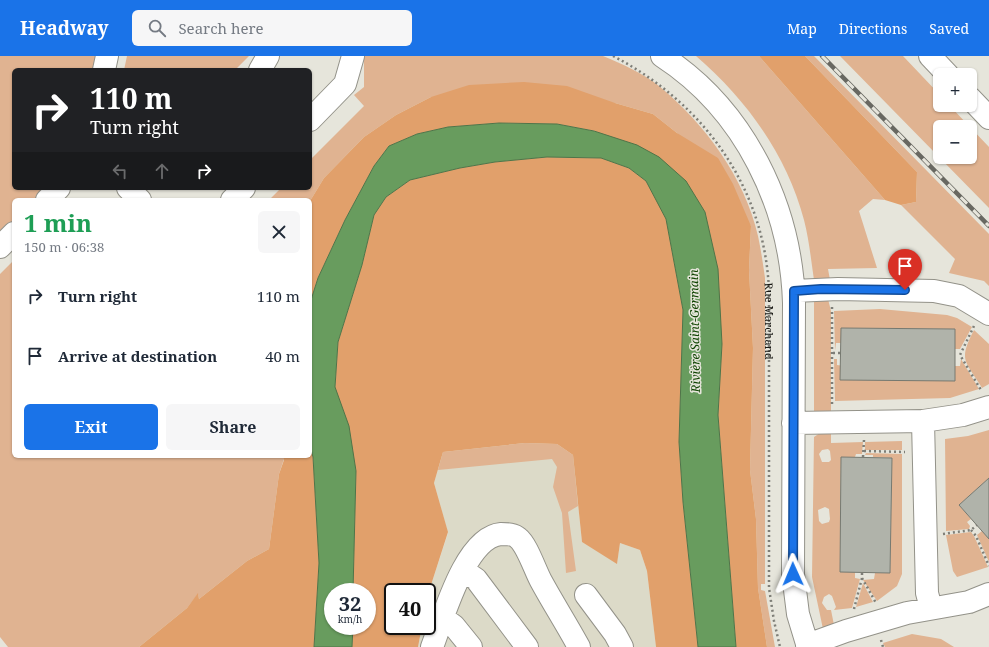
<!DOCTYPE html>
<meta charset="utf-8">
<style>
:root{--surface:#fff;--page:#f6f6f7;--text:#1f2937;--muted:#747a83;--accent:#1a73e8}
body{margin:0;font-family:"Noto Serif",serif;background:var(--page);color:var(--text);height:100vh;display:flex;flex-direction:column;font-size:15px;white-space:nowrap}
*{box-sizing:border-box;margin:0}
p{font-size:13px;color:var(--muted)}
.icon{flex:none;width:22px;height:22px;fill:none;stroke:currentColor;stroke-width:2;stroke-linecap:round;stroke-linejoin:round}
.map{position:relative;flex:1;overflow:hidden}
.side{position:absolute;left:12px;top:142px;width:300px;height:260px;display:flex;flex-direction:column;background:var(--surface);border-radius:6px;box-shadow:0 1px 3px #0004}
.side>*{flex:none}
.banner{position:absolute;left:12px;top:12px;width:300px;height:122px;border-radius:6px;box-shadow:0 1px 3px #0004;background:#202124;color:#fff;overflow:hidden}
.fabs{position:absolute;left:933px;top:12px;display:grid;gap:8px}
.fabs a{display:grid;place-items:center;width:44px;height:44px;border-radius:6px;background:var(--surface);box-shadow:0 1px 3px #0004;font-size:20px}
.speed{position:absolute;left:324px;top:527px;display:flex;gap:8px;font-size:20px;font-weight:700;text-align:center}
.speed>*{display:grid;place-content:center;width:52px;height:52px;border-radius:50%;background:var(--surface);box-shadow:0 1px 3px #0004;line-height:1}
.speed small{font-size:10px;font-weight:400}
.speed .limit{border:2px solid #111;border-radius:6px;background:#fff;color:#111}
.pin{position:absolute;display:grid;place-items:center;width:34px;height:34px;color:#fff;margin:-41px -17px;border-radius:50% 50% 50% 0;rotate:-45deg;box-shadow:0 0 4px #0007}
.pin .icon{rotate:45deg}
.me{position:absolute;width:44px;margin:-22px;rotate:359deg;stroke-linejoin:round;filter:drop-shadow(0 0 3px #0008)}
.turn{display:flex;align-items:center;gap:14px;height:84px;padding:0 12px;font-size:18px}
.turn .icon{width:52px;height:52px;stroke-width:2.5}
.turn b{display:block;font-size:28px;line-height:34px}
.lanes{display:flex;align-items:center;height:38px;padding:0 12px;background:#0003;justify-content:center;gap:20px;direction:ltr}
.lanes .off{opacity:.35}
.round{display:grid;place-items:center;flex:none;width:42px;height:42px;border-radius:6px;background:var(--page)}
.summary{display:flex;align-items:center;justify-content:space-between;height:68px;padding:0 12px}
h1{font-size:24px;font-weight:700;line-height:30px;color:#1e9e55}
.button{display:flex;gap:8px;margin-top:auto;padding:8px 12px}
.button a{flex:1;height:46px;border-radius:6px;background:var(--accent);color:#fff;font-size:16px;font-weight:700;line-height:46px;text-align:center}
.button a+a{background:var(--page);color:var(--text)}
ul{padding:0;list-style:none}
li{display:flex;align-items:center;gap:12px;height:60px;padding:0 12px}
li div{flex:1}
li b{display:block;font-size:15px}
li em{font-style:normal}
header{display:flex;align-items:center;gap:24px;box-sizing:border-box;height:56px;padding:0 20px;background:var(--accent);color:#fff}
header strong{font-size:19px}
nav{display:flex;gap:22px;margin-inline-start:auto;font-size:14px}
.search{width:280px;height:36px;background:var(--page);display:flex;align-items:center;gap:10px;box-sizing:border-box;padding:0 14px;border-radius:6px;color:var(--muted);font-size:15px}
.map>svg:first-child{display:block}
.built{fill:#dcdac8}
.green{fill:#e0b391;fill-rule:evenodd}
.forest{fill:#e1a06b}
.water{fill:#689c5e;stroke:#507448}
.building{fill:#b0b3aa;stroke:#767970}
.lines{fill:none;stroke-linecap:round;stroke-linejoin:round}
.minor-casing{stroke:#939289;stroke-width:24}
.path{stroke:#7e7e77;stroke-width:2.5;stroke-dasharray:2 3;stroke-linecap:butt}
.minor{stroke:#fff;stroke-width:22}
.rail-casing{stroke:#686861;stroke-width:4.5}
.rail{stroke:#e6e5db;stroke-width:3;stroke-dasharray:9;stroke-linecap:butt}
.route-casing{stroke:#114b97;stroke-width:10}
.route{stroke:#1a73e8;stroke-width:7}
.labels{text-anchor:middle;stroke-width:3;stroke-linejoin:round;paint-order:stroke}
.street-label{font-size:11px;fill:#181814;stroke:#e6e5db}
.water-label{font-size:12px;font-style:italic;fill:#104503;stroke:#e6e5db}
</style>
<header>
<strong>Headway</strong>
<div class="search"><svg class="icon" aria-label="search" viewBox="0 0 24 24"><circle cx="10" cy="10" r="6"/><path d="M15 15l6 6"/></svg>Search here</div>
<nav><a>Map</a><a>Directions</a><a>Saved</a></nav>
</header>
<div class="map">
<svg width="989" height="591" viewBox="0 0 989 591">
<rect width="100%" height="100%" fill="#e6e5db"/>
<path class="built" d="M443,396L573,399L582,486L617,507L620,487L640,494L647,515L656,591H418L422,570H427V549L431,529L448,477L434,427Z"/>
<path class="green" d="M0,0H96L93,14H14V132H46L34,144H14V163L0,177Z
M127,0H249L235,14H124Z
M364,0H603C622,8 643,17 659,30C705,68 745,122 758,180C761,194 763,208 765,222V528H761V534L765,535L775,591H767L758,532L756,463L750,414L753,292L749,214L751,170L677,77L653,58L615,47L431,41L396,59L364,81L324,122L310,145L269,144L281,132H310V104L364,50L354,39L364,31Z
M696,0H759L885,144L873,143L859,155L877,212L828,213L830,224H814C811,204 809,183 804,164C787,99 746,43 696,0Z
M805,0H814L989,178V230L984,225L949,217L955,203L901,149L916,146L917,116Z
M840,0H903L940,39V49H949L989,91V152ZM940,71H970V101H940Z
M14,204V400H283L284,403L279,418L269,493L247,505L199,543L198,538L187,552L139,591H8L0,581V218Z
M819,243H828L831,255V359L818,357L814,355V245Z
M880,253L947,259L957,262L972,271L960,293H955V273L841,272V287H836L835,295L834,255Z
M974,274L989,288V328L982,332C965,304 958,305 974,274Z
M834,303H837V309L955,325V310H960L961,303L979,333L950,342L835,345Z
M989,374V422L959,449L971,463L967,466L970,470L969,473L946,475L945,383L968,380Z
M831,376V387L863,386L862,398H856L855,401H841L840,516H855V522L860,523L852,552L834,554L836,551L832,540L829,538L824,541L822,547L827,554H831L834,569L823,573L812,521L814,381L820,377ZM828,393L830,395L831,404L829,406H822L819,398L822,394ZM825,451L829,453L830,463L829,466L822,468L819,465L818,454Z
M902,385V394H865V386Z
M525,387L557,388L573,399L578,450L568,456L576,515L566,517L562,457L553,431L557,411L552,403L438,414L443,396Z
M866,397L902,398V518L897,530L877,545L863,524L874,523L875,517H890L892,402L873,401V399H865Z
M982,475L989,483V506L977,479Z
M971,476L974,480L988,511L957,521L953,515L946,479Z
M863,527L873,546L856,551Z
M912,578L941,583L954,591H885L883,587Z"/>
<path class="forest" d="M759,0H805L917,116L916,146L901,149L885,144Z
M524,26L567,30L615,47L653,58L677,77L718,102L733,128L751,170L749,214L753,292L750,414L756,463L758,532L767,591H736L718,359L722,288L705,156L595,75L557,68L499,67L448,71L417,78L389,90L374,110L345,164L318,222L310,247V145L324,122L364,81L396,59L431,41L469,29Z
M547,101L601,102L629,112L646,125L666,162L683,254L679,386L683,446L698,591H656L647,515L640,494L620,487L617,508L582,486L573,399L557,388L525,387L443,396L434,427L448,476L431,529L427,549V536H393V570H422L418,591H352L353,570H367V536H353L356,415L335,332L338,286L362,209L374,159L386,141L410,124L460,112L495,106Z
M310,389L313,401L319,507L314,591H139L187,552L198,537L199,543L247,505L269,493L279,418L284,404L283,400H310Z"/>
<path class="water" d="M499,67L557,68L594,75L637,89L659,101L686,125L705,156L718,213L722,288L718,359L736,591H698L683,446L679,386L683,254L666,163L646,125L629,112L601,102L547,101L495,106L460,112L410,124L386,141L374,159L362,209L338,286L335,331L349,370L356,415L353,536H333V570H353L352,591H314L319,507L313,401L310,389V247L318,222L345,164L374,110L389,90L417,78L448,71Z"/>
<path class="building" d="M841,272L955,273V325L840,324Z
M841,401L892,402L890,517L840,516Z
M989,422V483L959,449Z"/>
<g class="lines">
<defs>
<path id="minor" d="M662,0C745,54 791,150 794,247L793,518L798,558L808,591
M930,0L948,19
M104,14L107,0
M260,14L268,0
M970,42L989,62
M310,64L345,28L353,0
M128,132L140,144
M47,144L59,132
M232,144L244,132
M0,191L14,177
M794,235L838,233L934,235L959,240L989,258
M793,367L923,365
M463,514L476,523L527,591
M586,539L615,578L622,591
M931,552L927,537L923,365L963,359L989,351
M443,562L454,570L471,591
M807,589L846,575L907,557L969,546L989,538
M432,591C443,563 465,481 501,478C507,478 514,478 518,482C527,489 535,514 541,525C553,547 567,569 579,591"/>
</defs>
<use href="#minor" class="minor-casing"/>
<g class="path">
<path id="s1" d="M613,0C704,47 765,132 769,235V532L774,565L780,591"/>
<path d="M832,251V348"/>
<path d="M974,270L960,299L981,334"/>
<path d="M833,297H841"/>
<path d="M864,395L905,396"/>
<path d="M863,401L864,384"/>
<path d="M971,474L976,480L989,510"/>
<path d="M943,478L971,474L977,469"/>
<path d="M862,517V522L876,547"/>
<path d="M854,553L862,522"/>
<path d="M881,584L883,591"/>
</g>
<use href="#minor" class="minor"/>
<defs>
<path id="rail" d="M822,0L989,170"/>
</defs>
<use href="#rail" class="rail-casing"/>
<use href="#rail" class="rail"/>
</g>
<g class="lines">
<defs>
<path id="route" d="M793,518L794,235L821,233L905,234"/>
</defs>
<use href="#route" class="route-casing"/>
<use href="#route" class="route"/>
</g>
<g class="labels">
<g class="street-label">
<text dy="4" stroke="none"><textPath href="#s1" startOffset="326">Rue Marchand</textPath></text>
</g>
<g class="water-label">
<text transform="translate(695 275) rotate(-91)" y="4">Rivière Saint-Germain</text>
</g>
</g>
</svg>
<div class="fabs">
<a>+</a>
<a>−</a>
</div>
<div class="speed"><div>32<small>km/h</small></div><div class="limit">40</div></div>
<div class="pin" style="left:905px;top:234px;background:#d93025"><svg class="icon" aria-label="arrive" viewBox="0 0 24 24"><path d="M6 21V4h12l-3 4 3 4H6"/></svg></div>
<svg class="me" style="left:793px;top:518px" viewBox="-20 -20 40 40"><path d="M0-17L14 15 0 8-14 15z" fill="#1a73e8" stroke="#fff" stroke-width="4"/></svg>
<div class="banner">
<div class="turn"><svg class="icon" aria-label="right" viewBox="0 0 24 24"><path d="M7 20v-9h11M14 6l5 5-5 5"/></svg><div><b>110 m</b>Turn right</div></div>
<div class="lanes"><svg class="icon off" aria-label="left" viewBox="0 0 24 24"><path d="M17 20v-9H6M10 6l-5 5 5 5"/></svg><svg class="icon off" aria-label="ahead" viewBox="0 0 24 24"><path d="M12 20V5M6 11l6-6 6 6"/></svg><svg class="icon" aria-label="right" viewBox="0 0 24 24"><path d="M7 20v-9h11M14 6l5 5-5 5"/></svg></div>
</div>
<section class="side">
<div class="summary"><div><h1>1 min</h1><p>150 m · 06:38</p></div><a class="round"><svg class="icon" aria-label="close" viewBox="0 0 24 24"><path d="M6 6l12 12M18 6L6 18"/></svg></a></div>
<ul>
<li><svg class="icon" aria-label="right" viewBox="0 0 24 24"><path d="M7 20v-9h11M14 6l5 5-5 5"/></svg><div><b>Turn right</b></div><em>110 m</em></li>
<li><svg class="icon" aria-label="arrive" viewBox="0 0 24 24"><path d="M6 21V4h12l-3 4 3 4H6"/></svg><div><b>Arrive at destination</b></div><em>40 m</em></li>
</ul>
<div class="button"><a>Exit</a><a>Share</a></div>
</section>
</div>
